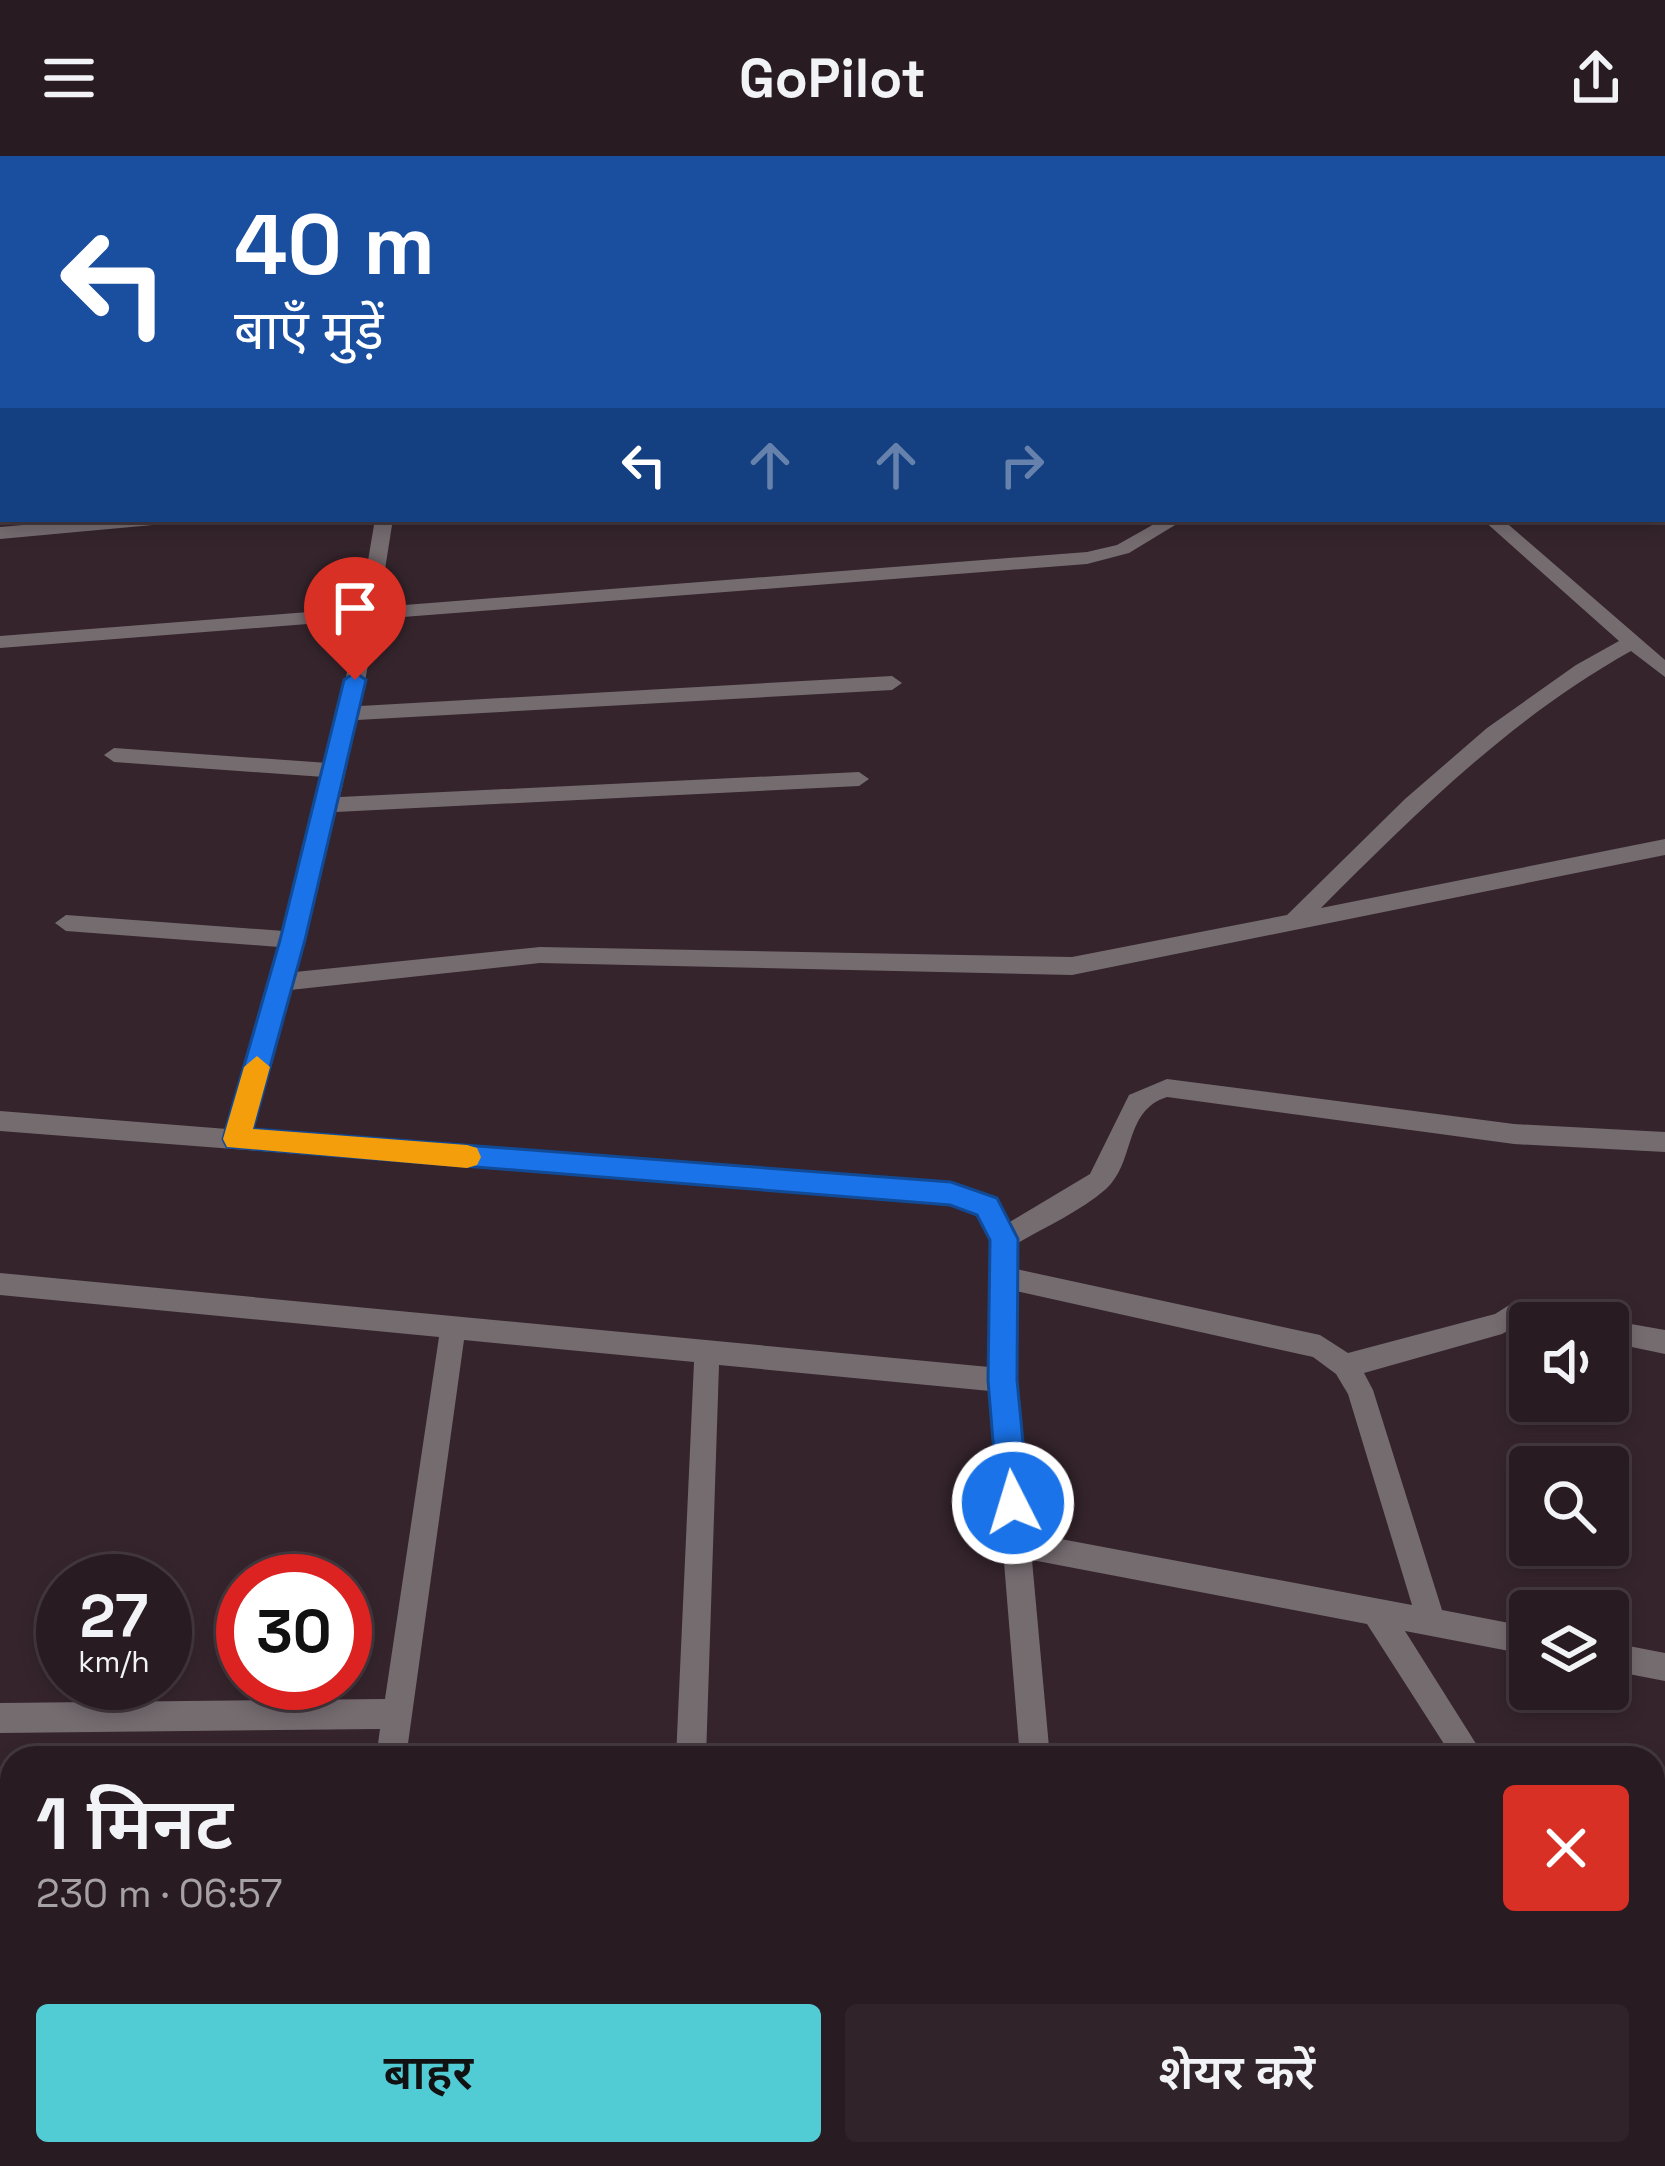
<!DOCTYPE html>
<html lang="hi">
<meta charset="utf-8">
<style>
:root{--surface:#281b21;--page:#30242a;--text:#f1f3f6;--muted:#a5a1a5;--line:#44393f;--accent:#51ccd5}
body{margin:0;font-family:"Space Grotesk","Noto Sans Devanagari",sans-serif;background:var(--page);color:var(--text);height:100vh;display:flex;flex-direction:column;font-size:45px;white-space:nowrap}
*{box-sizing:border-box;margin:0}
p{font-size:39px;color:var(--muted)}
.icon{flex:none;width:66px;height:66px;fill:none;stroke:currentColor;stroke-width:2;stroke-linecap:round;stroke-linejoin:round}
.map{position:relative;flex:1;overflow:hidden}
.details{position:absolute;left:0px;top:1590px;width:1665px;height:420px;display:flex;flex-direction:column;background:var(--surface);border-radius:36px 36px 0 0;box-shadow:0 6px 18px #0003,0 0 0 3px var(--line)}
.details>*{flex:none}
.hud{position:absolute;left:0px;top:0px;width:1665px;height:366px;box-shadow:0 6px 18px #0003,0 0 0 3px var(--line);background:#1a4fa0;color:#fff;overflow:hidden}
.fabs{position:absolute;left:1509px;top:1146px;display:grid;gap:24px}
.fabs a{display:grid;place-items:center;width:120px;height:120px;border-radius:12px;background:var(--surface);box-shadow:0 6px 18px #0003,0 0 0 3px var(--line);font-size:60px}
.speed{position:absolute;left:36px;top:1398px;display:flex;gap:24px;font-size:60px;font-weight:700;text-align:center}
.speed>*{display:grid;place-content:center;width:156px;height:156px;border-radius:50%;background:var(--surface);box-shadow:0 6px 18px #0003,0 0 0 3px var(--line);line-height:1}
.speed small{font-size:30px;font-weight:400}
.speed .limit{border:18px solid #d22;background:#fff;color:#111}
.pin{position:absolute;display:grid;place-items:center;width:102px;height:102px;color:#fff;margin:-123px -51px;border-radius:50% 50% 50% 0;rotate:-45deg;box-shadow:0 0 12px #0007}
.pin .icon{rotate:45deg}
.me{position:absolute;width:132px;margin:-66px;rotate:355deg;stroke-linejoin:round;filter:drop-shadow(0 0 9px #0008)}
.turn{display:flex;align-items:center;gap:42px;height:252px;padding:0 36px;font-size:54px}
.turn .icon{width:156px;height:156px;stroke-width:2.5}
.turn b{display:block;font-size:84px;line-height:102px}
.lanes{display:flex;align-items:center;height:114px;padding:0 36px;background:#0003;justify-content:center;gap:60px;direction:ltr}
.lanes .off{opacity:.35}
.round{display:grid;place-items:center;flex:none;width:126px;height:126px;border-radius:12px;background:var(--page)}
.headline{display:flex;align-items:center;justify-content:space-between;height:204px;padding:0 36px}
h1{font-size:72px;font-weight:600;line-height:90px}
.button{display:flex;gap:24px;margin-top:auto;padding:24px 36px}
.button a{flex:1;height:138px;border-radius:12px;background:var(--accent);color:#111;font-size:48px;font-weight:600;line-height:138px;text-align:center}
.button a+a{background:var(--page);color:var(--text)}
header{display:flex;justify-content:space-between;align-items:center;height:156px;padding:0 36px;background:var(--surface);font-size:54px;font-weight:600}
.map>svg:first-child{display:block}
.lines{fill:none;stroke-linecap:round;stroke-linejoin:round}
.minor{fill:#756c70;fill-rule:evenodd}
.route{fill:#1a73e8;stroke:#114b97;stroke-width:3}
.slow{fill:#f59e0b}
</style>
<header><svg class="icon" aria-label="menu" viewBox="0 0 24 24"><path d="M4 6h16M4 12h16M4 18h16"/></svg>GoPilot<svg class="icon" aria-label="share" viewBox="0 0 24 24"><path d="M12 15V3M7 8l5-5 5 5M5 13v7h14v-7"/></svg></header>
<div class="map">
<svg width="1665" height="2010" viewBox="0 0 1665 2010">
<rect width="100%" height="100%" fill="#35242c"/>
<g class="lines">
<path class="minor" d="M210,0H224L225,3H211Z
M371,0H385L386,3H372Z
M1080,0H1095L1097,3H1082Z
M1665,81V91L1662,92V82Z
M0,143H3V153H0Z
M1665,164V174L1662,175V165Z
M3,182V199L0,200V183Z
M1665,259V269L1662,270V260Z
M3,265V275L0,276V266Z
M1662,301L1665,302V313L1662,312Z
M92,363H162L153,369L0,383V371Z
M375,363H393L379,451L1087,396L1117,389L1163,363H1185L1129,397L1087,408L377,463L360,550L892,520L902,527L892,534L357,564L340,641L859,616L869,623L859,630L336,656L295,816L540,791L1072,801L1287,759L1405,643L1487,572L1576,509L1619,485L1482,363H1502L1665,504V521L1631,495C1511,562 1417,656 1321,752L1665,683V699L1072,819L540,807L290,834L250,974L951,1028L996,1044L1008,1067L1090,1018L1129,939L1167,923L1514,968L1665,976V996L1514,988L1167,941C1123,955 1136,1006 1106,1033C1081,1055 1045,1071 1016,1088V1113L1320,1179L1348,1197L1495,1158L1514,1146L1575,1159L1579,1167H1530V1171L1518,1169L1502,1178L1364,1217L1373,1234L1442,1454L1530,1471V1499L1405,1475L1485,1602H1453L1367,1468L1032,1404L1050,1602H1020L990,1235L719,1209L706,1602H676L694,1206L464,1184L406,1602H376L380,1573L0,1577V1547L385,1543L439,1181L0,1139V1117L989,1211L992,1084L978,1058L951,1048L0,975V955L227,973L279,791L66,775L55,767L66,759L284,775L324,621L114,606L104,599L114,592L328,607L358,464L0,492V480L360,452ZM1016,1135L1313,1201L1336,1218L1348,1238L1412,1449L1029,1377L1015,1224Z
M1608,1164L1665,1174V1198L1608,1186V1167H1599Z
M1608,1486L1665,1497V1525L1608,1514Z
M1665,1757V1791L1653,1796V1762Z
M0,1814H12V1846H0Z
M1653,1870L1665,1875V1920L1653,1915Z
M1053,1998H1087L1088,2010H1054Z"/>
</g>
<path class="route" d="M355,516L366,524L305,784L253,973L951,1026L997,1042L1018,1083L1017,1224L1029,1347L1024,1357L1013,1361L1002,1357L998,1347L988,1224L990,1084L977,1059L950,1049L227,991L223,983L280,784L344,524Z"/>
<path class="slow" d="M257,900L270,911L253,973L467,989L477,992L481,1001L477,1009L467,1012L227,991L223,983L244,911Z"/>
</svg>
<div class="fabs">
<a><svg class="icon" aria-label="sound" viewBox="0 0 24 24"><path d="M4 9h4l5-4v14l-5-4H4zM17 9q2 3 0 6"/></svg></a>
<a><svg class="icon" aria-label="search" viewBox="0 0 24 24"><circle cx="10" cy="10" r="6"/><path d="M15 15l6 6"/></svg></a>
<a><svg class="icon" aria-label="layers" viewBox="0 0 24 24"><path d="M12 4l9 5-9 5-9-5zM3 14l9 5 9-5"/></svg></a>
</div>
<div class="speed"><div>27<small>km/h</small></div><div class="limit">30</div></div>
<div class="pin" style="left:355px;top:524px;background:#d93025"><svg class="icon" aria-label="arrive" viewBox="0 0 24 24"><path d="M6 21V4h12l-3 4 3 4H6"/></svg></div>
<svg class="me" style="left:1013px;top:1347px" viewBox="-20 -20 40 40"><circle r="17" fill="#1a73e8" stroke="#fff" stroke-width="3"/><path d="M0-11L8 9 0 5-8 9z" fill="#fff"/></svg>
<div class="hud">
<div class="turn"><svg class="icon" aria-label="left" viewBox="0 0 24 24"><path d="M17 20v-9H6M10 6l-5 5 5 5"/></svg><div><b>40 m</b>बाएँ मुड़ें</div></div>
<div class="lanes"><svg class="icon" aria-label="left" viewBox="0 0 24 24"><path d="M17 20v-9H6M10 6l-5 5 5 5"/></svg><svg class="icon off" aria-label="ahead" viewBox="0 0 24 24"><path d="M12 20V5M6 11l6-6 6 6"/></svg><svg class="icon off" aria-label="ahead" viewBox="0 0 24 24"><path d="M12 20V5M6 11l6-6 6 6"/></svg><svg class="icon off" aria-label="right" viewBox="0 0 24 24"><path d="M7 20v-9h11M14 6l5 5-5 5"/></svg></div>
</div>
<section class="details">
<div class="headline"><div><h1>1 मिनट</h1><p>230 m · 06:57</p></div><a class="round" style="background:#d93025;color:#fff"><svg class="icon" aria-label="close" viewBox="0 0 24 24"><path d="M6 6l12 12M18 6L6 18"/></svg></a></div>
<div class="button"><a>बाहर</a><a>शेयर करें</a></div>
</section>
</div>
